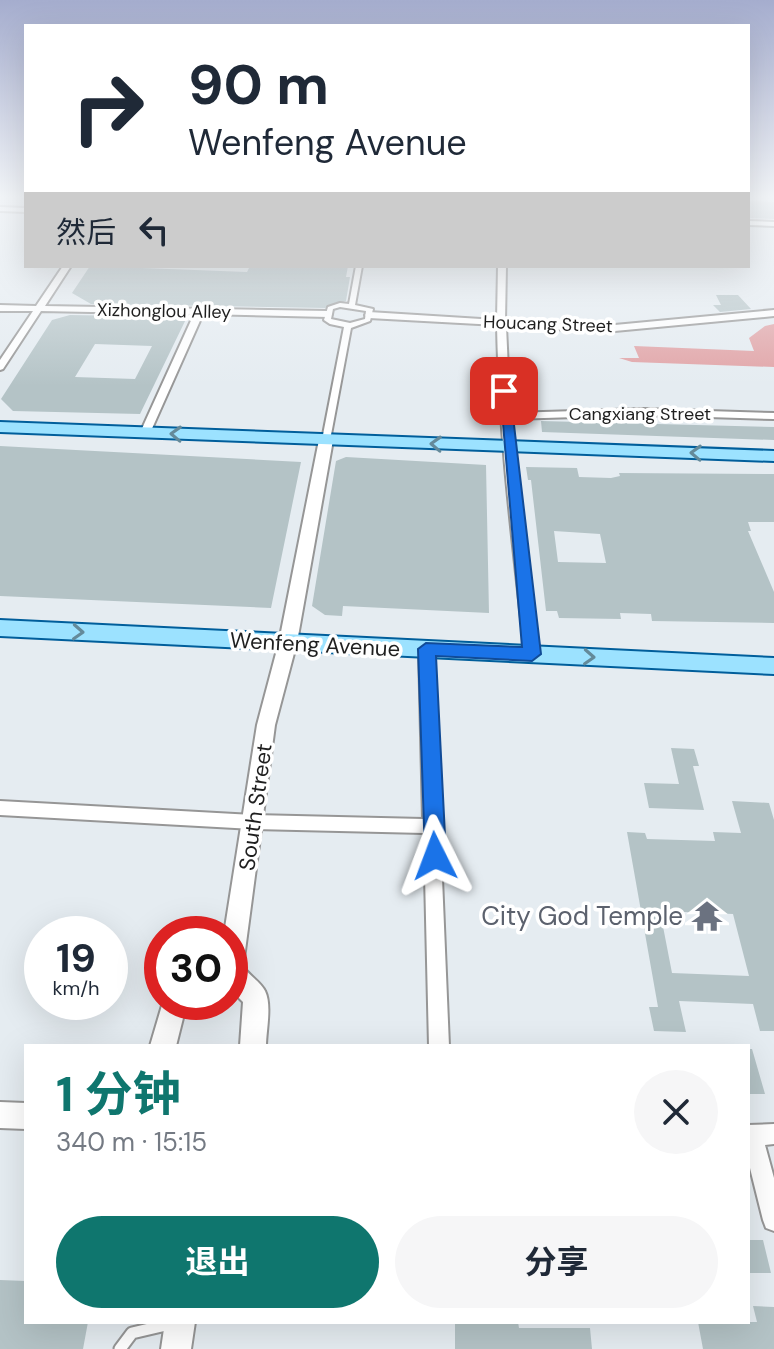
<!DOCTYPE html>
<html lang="zh">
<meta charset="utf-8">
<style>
:root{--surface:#fff;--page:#f6f6f7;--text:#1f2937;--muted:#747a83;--accent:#0f766e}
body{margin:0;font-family:"DM Sans","Noto Sans SC",sans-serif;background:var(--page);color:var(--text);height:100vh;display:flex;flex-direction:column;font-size:30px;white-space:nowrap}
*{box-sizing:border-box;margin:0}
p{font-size:26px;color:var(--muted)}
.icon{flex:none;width:44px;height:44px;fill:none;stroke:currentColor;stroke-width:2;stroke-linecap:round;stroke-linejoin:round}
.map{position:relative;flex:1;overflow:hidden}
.side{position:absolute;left:24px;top:1044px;width:726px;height:280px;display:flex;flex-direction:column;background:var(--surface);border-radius:0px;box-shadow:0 8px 32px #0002}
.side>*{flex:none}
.top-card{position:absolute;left:24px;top:24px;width:726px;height:244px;border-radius:0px;box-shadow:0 8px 32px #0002;background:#fff;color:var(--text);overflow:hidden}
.speed{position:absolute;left:24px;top:916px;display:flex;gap:16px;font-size:40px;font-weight:700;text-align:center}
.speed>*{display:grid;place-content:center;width:104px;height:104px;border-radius:50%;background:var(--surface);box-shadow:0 8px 32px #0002;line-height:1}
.speed small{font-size:20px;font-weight:400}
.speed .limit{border:12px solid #d22;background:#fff;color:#111}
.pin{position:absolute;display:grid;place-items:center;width:68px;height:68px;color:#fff;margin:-34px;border-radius:16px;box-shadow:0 4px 12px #0006}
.me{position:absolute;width:88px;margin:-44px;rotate:357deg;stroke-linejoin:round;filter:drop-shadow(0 0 6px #0008)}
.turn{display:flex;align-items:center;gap:28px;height:168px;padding:0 32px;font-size:36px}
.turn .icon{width:104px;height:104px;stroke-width:2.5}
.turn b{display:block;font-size:56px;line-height:68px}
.then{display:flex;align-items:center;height:76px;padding:0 32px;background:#0003;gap:16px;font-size:30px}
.round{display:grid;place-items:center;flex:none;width:84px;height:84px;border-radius:42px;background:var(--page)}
.headline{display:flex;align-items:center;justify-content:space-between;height:136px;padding:0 32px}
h1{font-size:48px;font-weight:700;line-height:60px;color:var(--accent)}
.primary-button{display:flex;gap:16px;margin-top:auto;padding:16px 32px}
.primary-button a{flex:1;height:92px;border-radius:48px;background:var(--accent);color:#fff;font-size:32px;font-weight:700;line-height:92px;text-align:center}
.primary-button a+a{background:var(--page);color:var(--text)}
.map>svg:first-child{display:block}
.water{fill:#e1a3a6}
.building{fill:#b4c3c6;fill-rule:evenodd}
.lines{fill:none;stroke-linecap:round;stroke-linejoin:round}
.service-casing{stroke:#969696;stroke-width:15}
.pedestrian-casing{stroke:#969696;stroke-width:4}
.minor-casing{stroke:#969696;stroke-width:4}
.tertiary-casing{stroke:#969696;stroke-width:4}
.primary-casing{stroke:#005e9b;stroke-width:4}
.service{stroke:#fff;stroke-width:11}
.pedestrian{fill:#fff;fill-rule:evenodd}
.minor{fill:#fff;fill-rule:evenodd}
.tertiary{fill:#fff;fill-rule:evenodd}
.primary{fill:#9ce2ff;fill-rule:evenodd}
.oneway{stroke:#648a9a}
.route{fill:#1a73e8;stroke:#114b97;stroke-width:2}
.labels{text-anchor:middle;stroke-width:7;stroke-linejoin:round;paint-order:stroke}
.far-street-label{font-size:18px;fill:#1f1f1f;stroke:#fff}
.street-label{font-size:22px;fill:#1f1f1f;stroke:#fff}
.near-worship-label{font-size:26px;fill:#5b616d;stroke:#fff;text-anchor:end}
</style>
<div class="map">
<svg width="774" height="1349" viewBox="0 0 774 1349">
<rect width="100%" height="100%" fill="#e5ecf1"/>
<path class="water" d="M774,324V367L632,362L619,358H639L634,346L754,351L749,338L765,326Z"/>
<path class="building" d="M748,201L774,202V219L748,218Z
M90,266L247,272L250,266H348L346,277H350L346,301L325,308L91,304L72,293Z
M716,295H738L751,309L720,312L713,305H721Z
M70,315L187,317L140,414L13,411L1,399L52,320ZM95,344L152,346L135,379L75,377Z
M541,421L774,427V440L542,432Z
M0,446L301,462L271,608L0,596Z
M346,457L486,465L489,613L343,606L342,616L325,615L312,606L336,461Z
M526,467L577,468L579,477L611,478L620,476L619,473L774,474V522H748L751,531H748L774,592V623L652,621L651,614L620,613L621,619L559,618L557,611H546L531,480H528ZM554,531L600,534L606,563L558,562Z
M671,748L694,749L699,766H693L704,810L649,808L644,783L679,784Z
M732,801L769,803L774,820V1031H760L753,1004L679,1001L686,1032L654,1031L649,1007H658L627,832L645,833L647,839L715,841L713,832L741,833ZM660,911L733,914L749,976L672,973Z
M748,1049H752L765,1094H748Z
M748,1240H763L771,1273H748Z
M0,1280L26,1281V1322H88L83,1349H0Z
M753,1306L774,1307V1349H703L698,1322H757Z
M455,1322H518L519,1328H590L592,1349H455Z"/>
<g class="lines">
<defs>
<path id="service" d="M120,1349L132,1333L179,1322"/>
<path id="pedestrian" d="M356,266H362L355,305L373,309L370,321L351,328L330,440L326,442L322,440L344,327L330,324L324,320L328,307L340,303L349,304ZM340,307L366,311L365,319L350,323L331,319L333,309Z"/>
<path id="minor" d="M0,207L26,208V212L0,211Z
M748,221L774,222V226L748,225Z
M63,266H71L45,306L328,311L332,314L328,317L203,314L150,433L145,436L140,433L194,314L41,311L3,369L0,370V360L33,311H0V305L36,306Z
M498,266H506L505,321L604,326L774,310V316L604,332L506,326L510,413L643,409L774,413V419L643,415L511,419L539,654L532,659L525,654C513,545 499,435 497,325L369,318L365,315L369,312L497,320Z
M426,644L433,649L440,821L442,826L440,830L449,1046H429L424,833L253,829L0,815V801L253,815L423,819L419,649Z
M774,1124V1144L765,1145L774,1178V1231L766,1228L763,1220L748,1160V1125Z"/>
<path id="tertiary" d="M326,436L333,440L297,642L275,725L243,966C249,976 261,982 265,991C272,1005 266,1031 266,1046H240L243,1002L230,989V934H224L257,725L279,642L319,440Z
M163,1002H187L176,1046H150Z
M0,1102L26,1103V1129L0,1128Z
M165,1322H195L191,1349H161Z"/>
<path id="primary" d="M0,422L774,451V461L0,432Z
M0,620L774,658V674L0,636Z"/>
</defs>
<use href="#service" class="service-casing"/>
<use href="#pedestrian" class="pedestrian-casing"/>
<use href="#minor" class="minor-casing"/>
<use href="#tertiary" class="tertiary-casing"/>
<use href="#primary" class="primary-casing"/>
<use href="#service" class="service"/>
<use href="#pedestrian" class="pedestrian"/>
<use href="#minor" class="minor"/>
<use href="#tertiary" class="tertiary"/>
<use href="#primary" class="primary"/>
</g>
<defs><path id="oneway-chevron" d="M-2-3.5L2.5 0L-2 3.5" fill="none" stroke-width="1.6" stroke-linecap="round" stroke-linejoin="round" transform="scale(2)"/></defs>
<g class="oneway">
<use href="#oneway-chevron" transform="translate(176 434) rotate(-178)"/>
<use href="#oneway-chevron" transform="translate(436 444) rotate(-178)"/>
<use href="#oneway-chevron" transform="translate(696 453) rotate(-178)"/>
<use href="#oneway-chevron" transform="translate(78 632) rotate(3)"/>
<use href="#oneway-chevron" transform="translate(589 657) rotate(3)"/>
</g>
<linearGradient id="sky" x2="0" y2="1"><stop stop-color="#a5adce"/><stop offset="0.51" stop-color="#f3f6f9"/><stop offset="1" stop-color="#f3f6f9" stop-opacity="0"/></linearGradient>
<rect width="774" height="386" fill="url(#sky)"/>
<path class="route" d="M500,388L510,391L541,654L532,661L436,656L446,856L443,863L435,866L428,863L425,856L418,649L426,643L522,647Z"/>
<defs>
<symbol id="temple-bare" viewBox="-9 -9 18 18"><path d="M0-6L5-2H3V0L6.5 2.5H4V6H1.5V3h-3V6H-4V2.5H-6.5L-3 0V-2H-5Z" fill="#6b7280" stroke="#fff" stroke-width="2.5" paint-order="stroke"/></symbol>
</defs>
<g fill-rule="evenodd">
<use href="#temple-bare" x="685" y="894" width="44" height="44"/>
</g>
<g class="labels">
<g class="far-street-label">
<text transform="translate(164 311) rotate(1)" y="6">Xizhonglou Alley</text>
<text transform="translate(548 324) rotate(2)" y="6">Houcang Street</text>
<text x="640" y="420">Cangxiang Street</text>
</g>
<g class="street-label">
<text transform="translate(315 644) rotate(3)" y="8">Wenfeng Avenue</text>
<text transform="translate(255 807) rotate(-82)" y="8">South Street</text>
</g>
<g class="near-worship-label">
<text x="683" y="925">City God Temple</text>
</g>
</g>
</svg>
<div class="speed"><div>19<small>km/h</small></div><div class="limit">30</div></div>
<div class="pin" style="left:504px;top:391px;background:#d93025"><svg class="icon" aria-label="arrive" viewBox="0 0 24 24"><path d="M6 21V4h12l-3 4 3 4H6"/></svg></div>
<svg class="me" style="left:435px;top:856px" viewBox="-20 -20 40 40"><path d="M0-17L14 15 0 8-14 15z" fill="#1a73e8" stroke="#fff" stroke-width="4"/></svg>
<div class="top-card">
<div class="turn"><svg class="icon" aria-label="right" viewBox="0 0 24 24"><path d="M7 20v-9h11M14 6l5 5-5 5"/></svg><div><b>90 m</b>Wenfeng Avenue</div></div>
<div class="then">然后<svg class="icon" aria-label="left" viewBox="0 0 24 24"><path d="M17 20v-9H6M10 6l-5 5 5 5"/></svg></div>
</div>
<section class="side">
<div class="headline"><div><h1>1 分钟</h1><p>340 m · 15:15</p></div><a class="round"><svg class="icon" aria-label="close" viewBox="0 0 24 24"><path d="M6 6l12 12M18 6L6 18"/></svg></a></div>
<div class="primary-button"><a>退出</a><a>分享</a></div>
</section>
</div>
